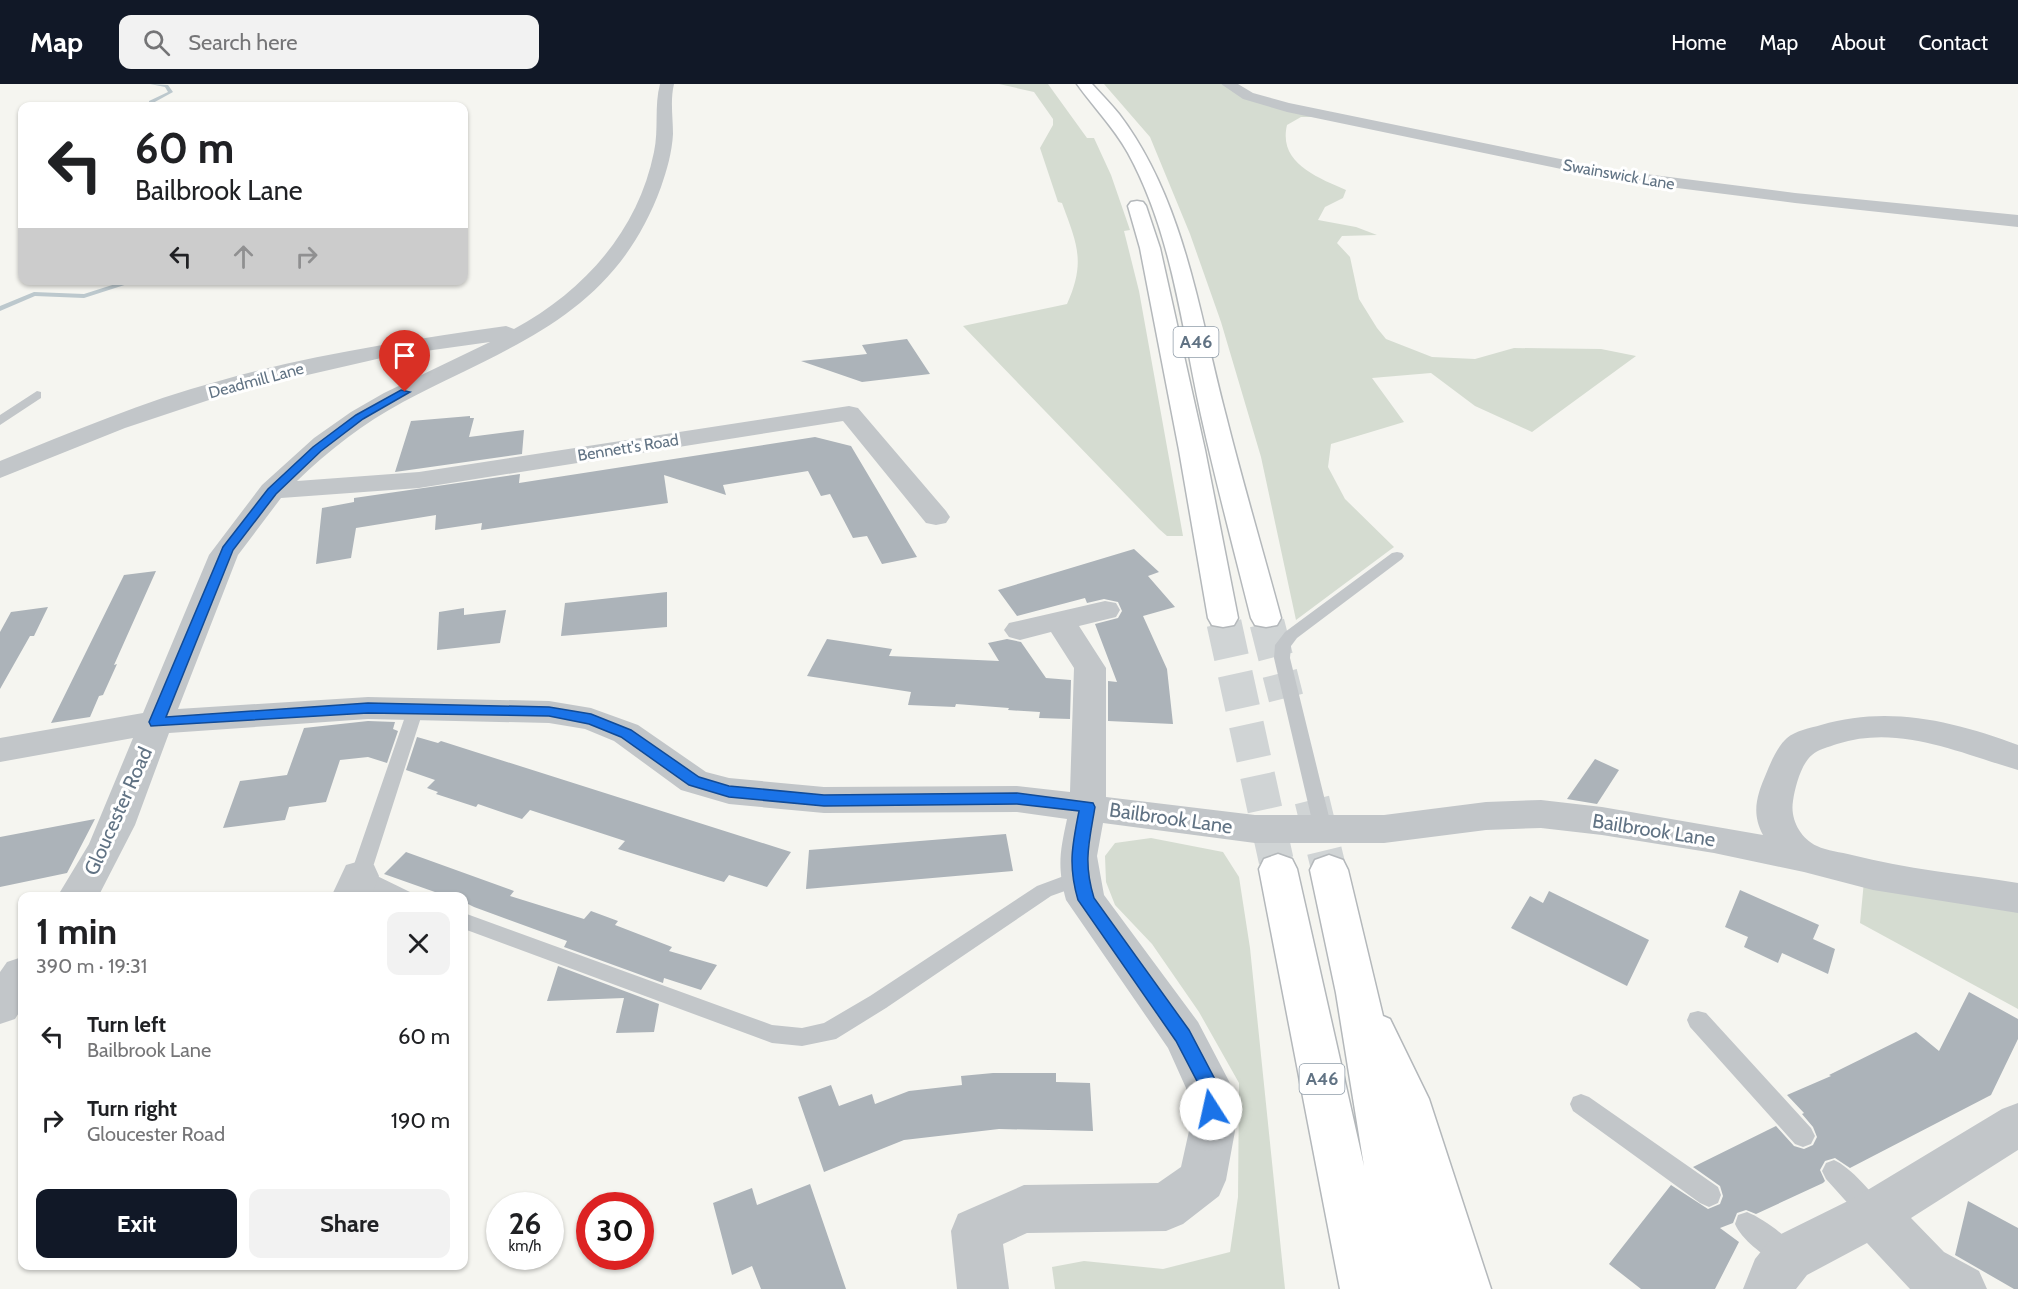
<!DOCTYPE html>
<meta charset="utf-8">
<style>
:root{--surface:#fff;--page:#f2f2f2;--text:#202124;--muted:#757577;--accent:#111827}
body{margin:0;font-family:Cabin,sans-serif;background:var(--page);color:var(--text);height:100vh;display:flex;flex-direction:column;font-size:22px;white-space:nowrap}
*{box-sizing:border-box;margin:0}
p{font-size:20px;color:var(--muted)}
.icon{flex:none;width:33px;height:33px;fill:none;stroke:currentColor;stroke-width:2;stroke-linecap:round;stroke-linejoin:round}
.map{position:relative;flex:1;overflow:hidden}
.details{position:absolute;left:18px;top:808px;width:450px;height:378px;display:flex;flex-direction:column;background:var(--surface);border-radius:12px;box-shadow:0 2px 4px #0004}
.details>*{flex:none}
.hud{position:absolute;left:18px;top:18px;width:450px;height:183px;border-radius:12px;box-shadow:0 2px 4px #0004;background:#fff;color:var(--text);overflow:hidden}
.speed{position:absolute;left:486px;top:1108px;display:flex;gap:12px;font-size:30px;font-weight:700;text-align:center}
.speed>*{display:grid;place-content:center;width:78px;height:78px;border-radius:50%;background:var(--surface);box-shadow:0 2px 4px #0004;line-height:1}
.speed small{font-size:15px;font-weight:400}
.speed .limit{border:9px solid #d22;background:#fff;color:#111}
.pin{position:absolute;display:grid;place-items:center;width:51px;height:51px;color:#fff;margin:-62px -26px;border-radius:50% 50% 50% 0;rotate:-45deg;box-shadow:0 0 6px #0007}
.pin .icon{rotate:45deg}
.me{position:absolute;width:66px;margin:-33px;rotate:350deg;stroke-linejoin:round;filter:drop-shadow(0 0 4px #0008)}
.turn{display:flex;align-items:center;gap:21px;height:126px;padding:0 18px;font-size:27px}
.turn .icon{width:78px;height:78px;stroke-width:2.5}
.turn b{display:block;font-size:42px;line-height:51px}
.lanes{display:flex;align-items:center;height:57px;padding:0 18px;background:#0003;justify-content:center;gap:30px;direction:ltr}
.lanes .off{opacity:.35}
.round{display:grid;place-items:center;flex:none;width:63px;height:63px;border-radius:12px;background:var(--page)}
.overview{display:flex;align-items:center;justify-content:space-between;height:102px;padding:0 18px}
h1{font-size:36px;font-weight:700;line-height:45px}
.action{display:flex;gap:12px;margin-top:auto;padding:12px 18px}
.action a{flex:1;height:69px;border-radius:12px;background:var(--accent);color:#fff;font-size:24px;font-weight:700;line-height:69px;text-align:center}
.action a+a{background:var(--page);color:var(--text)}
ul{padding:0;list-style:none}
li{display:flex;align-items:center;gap:18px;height:84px;padding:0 18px}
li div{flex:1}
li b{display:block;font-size:22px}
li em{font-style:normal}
header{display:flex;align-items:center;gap:36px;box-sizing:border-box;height:84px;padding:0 30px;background:var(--accent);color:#fff}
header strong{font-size:28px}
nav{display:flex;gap:33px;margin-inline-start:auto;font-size:21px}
.search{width:420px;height:54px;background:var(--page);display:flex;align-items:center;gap:15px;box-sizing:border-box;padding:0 21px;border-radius:12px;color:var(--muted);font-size:22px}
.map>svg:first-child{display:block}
.green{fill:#d5dcd1}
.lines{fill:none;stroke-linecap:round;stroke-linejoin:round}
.stream{fill:#bcc8cd;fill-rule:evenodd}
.building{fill:#acb3b9}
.trunk-tunnel-far1{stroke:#d0d4d5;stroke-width:28;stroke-dasharray:28 14;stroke-linecap:butt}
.trunk-tunnel{stroke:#d0d4d5;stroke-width:35;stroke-dasharray:35 17;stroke-linecap:butt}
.trunk-casing{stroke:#b4b8bb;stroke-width:3}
.service{fill:#c2c6c9;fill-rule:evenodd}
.minor{fill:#c2c6c9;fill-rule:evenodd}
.trunk{fill:#fff;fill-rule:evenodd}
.route{fill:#1a73e8;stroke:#114b97;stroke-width:1.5}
.labels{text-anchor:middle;stroke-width:6;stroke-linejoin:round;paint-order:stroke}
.far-street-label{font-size:16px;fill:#617384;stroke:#fff}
.shield{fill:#fff;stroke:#909da9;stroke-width:1.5}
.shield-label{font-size:18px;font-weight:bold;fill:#617384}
.street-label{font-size:20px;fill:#617384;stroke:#fff}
</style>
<header>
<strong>Map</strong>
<div class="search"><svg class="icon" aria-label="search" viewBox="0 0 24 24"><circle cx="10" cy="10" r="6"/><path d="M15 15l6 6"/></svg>Search here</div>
<nav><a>Home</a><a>Map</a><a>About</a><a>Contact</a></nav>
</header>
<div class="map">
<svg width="2018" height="1205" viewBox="0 0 2018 1205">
<rect width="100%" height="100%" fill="#f5f5f0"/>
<path class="green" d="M999,0H1048L1087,54H1094L1111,91L1130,146L1124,147L1139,207L1183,452H1167L1159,445L963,242L1067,220C1086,178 1077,160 1062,119L1058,118L1040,64L1053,41V35L1034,8Z
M1104,0H1221L1317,33H1301L1287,41C1278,79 1317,93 1346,106L1343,114L1325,123L1318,136L1356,143L1377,151L1342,152L1337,159L1350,173L1359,215L1377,244L1386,255L1432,273L1475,275L1514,264L1601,265L1636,272L1532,348L1475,322L1431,289L1372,294L1404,338L1331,360L1328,383L1345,415L1394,463L1296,536L1261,373L1221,238L1190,150L1150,53Z
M1151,754L1223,768L1239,793L1250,864L1285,1205H1055L1052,1183L1084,1177L1163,1185L1230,1168L1238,1113L1239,999L1199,928L1152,860L1115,821L1106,798L1105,772L1115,759Z
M1864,797L2018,823V925L1860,839Z"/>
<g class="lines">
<path class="stream" d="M150,0L168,1L173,8L153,19V22H149V17L168,8L165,3Z
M128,196H140L84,214L35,212L0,227V222L34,208L84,210Z"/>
</g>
<path class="building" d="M907,255L930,290L862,298L801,277L867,270L862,261Z
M470,332V334H474L469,353L524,346L522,370L395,388L411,337Z
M815,353L851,362L917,473L882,480L867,452L853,454L830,410L821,412L808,387L723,401L726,411L664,391L668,419L481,446L482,439L435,446L436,431L356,444L351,474L316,480L322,424L354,418V414L520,390L519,399Z
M1134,465L1159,488L1148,492L1175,523L1143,532L1167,585L1173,640L1108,637V597L1117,598L1095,540L1118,534L1122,527L1118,518L1104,515L1087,519L1085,514L1017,532L998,506Z
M156,487L114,581L117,580L103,611L99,612L90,633L51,639L124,491Z
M667,508V543L561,552L565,519Z
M48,523L34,552H30L0,605V548L11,528Z
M464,524V531L506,526L500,559L437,566L439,528Z
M827,555L892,565L889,572L999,577L988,559L1007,555L1021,558L1046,594L1071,596L1070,635L1039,634L1040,628L1008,626L1009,624L956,620L955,623L908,621L911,608L807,592Z
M368,637L395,638L393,645L398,647L387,679L368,673L340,676L326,718L289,723L285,736L223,744L240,697L287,691L304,644Z
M417,653L438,659L441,657L791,768L767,803L729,791L724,798L618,765L625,757L530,726L522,735L478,720L476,723L436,710L438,708L427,704L435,696L406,686Z
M1595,675L1619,686L1597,720L1567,715Z
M95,735L67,789L0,803V753Z
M1006,750L1013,787L806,805L809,766Z
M406,768L514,807L510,812L584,835L591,827L618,837L615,841L672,863L669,867L717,881L701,906L664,894L663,899L564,863L567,857L474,823L464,818V813H449L384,790Z
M1740,806L1819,841L1813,855L1835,865L1828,890L1782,869L1778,879L1744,863L1748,853L1725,843Z
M1549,807L1649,856L1627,902L1511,844L1530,812L1543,819Z
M558,882L659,920L654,948L616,949L624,914L547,917Z
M1969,908L2018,935V955L1991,1011L1850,1084L1835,1074L1825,1077L1820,1086L1825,1097L1823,1099L1756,1130L1746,1126L1737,1129L1733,1139L1720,1144L1739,1158L1715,1205H1641L1609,1180L1671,1101L1708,1125L1720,1120L1723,1112L1720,1102L1693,1083L1776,1042L1794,1062L1804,1065L1813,1061L1817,1053L1813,1043L1802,1030L1804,1029L1787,1011L1831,992L1829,991L1916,948L1939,967Z
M993,989H1056V998L1090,999L1093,1047L999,1045L904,1056L824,1088L798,1013L831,1001L839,1022L872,1010L875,1020L909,1007L962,1001L961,992Z
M810,1100L846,1205H761L752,1182L732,1191L713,1119L752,1104L757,1121Z
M1968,1117L2018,1144V1205H2014L1955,1171Z"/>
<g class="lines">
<path class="trunk-tunnel-far1" d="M1223,534L1224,540
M1266,534L1268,540"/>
<path class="trunk-tunnel" d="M1224,539L1278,785
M1267,539L1286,614
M1312,716L1329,786"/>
<defs>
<path id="trunk" d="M1077,0H1092C1101,10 1111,20 1119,30C1185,117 1199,230 1226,332C1243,400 1263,467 1281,534L1277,541L1266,543L1255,541L1251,534C1234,466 1216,399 1201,331C1182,244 1172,149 1128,69C1113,42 1094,24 1077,0Z
M1137,117L1143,118L1146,122L1160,164L1205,366L1238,534L1234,541L1223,543L1212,541L1208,534L1179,366L1140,164L1128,122L1131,118Z
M1278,770L1292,775L1297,785L1364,1082L1336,909L1310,786L1315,776L1329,771L1343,776L1348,786L1383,932L1390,935L1429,1015L1491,1205H1340L1259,785L1264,775Z"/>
</defs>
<use href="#trunk" class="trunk-casing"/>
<path class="service" d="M37,307L41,308V314L0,341V331Z
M1397,468L1402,469L1404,472L1402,475L1297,554L1291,562L1290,574L1332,745L1330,750L1323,752L1316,750L1314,745L1274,574L1275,561L1285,548L1392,469Z
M416,618L422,620L424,624L371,789L410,808L413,813C392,813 362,813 350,792L408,624L410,620Z
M1080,786L1087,789L1090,794L1087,799L1051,812L886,924L836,955L802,962L772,959L464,845V829L772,941L802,944L824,939L870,912L1037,802Z
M1698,927L1706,929L1811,1044L1815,1052L1811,1060L1803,1063L1795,1060L1690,943L1687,936L1690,929Z
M1581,1010L1589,1013L1718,1103L1721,1111L1718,1119L1709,1123L1700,1119L1573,1027L1570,1020L1573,1013Z
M1834,1076C1849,1082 1877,1112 1883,1127L1880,1135L1871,1139L1862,1135L1826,1095L1822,1087L1826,1079Z
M1747,1128C1764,1135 1791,1154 1799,1171L1795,1180L1786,1184C1769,1176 1742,1157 1735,1140L1738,1131Z"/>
<path class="minor" d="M660,0H674C670,17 673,33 673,50C672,68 667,86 661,103C614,232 513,260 403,318C364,339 329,366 297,397L419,388L849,322L858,324L946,427L950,433L946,439L936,441L926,439L843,337L419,404L281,414L238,471L178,625L368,613L549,617L591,624L638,641L706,688L729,694L824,703L1017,702L1070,708L1074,584L1051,548L1020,556L1009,553L1004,546L1009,539L1105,517L1116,519L1120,526L1116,533L1079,542L1106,584V713L1255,731H1384L1486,718L1541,716L1602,723L1763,751C1751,729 1757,711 1766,690C1771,678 1777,663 1787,654C1795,647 1810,644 1821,641C1888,621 1954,637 2018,661V686C1959,669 1899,640 1837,660C1829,663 1818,665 1812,671C1801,680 1795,703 1793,717C1790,735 1800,754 1817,762C1827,767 1841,768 1852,771C1906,785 1963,790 2018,799V829L1873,806L1804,788L1714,769L1602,751L1541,744L1486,746L1384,759H1255L1103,739L1097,772L1104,811L1198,938L1232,1003L1235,1047L1226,1096L1219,1112L1183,1140L1166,1147L1027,1149L1003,1160L1009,1205H957L951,1147L958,1130L1024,1101L1158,1099L1181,1083L1189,1047L1186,1004L1168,964L1066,816C1057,782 1060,768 1067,735L1017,728L824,729L729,720L681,706L614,657L585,645L549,639L368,635L169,649L135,741L98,813H57L89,760L133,654L0,678V654L143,629L209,471L262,401L314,354L351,328L384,309L490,258L390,272L233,308L125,344L0,394V377C72,348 144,317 219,297C313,270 410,256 506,242L514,245C584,207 638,147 654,68C659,45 654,22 660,0Z
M1221,0H1238L1253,9L1289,19L1614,86L1795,109L2018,131V143L1795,119L1614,96L1287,28L1243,15Z
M360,777L374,781L379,792L371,813H331L346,781Z
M22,873V924L15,935L0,940V888L7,878Z
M2018,1019V1066L1911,1134L1944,1168L1979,1187L1987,1205H1910L1867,1159L1807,1191L1796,1205H1743L1755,1175L1771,1155L1856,1113L2002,1025Z"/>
<use href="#trunk" class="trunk"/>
</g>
<path class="route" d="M401,306L410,308L363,335L321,367L276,410L233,466L166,633L368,619L549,623L591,630L631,646L699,693L729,702L824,711L1017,709L1093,719L1095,723C1089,759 1083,778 1094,814L1189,946L1219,1003L1220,1025L1218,1031L1211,1033L1204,1031L1201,1025L1200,1003L1176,957L1078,816C1068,782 1072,762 1079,727L1017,720L824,722L729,713L689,701L621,653L589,640L549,632L368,629L151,642L149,638L223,463L268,405L313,363L356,331Z"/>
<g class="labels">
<g class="far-street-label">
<text transform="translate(1619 90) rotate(10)" y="6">Swainswick Lane</text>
<text transform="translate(256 296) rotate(-15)" y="6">Deadmill Lane</text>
<text transform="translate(628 363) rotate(-9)" y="6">Bennett's Road</text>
</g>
<g class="shield">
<rect x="1173.5" y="243" width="45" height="30" rx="4.5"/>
<rect x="1299.5" y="980" width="45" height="30" rx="4.5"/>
</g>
<g class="shield-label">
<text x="1196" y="264">A46</text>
<text x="1322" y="1001">A46</text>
</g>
<g class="street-label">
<text transform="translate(118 727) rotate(-66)" y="7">Gloucester Road</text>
<text transform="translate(1171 734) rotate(8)" y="7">Bailbrook Lane</text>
<text transform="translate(1654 746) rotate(9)" y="7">Bailbrook Lane</text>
</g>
</g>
</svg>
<div class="speed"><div>26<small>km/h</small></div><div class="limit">30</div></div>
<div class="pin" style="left:405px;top:308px;background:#d93025"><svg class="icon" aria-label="arrive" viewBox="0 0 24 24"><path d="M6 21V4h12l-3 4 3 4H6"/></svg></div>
<svg class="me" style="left:1211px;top:1025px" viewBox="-20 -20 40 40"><circle r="19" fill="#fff"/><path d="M0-13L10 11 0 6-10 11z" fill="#1a73e8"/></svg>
<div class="hud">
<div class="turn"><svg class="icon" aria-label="left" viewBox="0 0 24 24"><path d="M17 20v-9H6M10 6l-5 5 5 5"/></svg><div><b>60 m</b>Bailbrook Lane</div></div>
<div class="lanes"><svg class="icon" aria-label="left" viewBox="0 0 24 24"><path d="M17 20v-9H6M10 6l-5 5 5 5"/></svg><svg class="icon off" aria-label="ahead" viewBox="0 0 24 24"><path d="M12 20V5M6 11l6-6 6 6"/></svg><svg class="icon off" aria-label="right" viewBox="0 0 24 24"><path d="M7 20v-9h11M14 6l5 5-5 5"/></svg></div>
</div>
<section class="details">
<div class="overview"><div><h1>1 min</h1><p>390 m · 19:31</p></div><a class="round"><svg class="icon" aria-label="close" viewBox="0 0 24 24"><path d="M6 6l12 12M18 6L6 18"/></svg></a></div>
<ul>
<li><svg class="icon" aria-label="left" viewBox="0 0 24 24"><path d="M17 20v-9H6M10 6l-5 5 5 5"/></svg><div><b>Turn left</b><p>Bailbrook Lane</p></div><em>60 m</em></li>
<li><svg class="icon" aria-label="right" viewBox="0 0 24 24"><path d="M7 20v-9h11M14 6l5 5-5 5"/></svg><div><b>Turn right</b><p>Gloucester Road</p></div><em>190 m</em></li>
</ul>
<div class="action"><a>Exit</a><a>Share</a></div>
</section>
</div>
